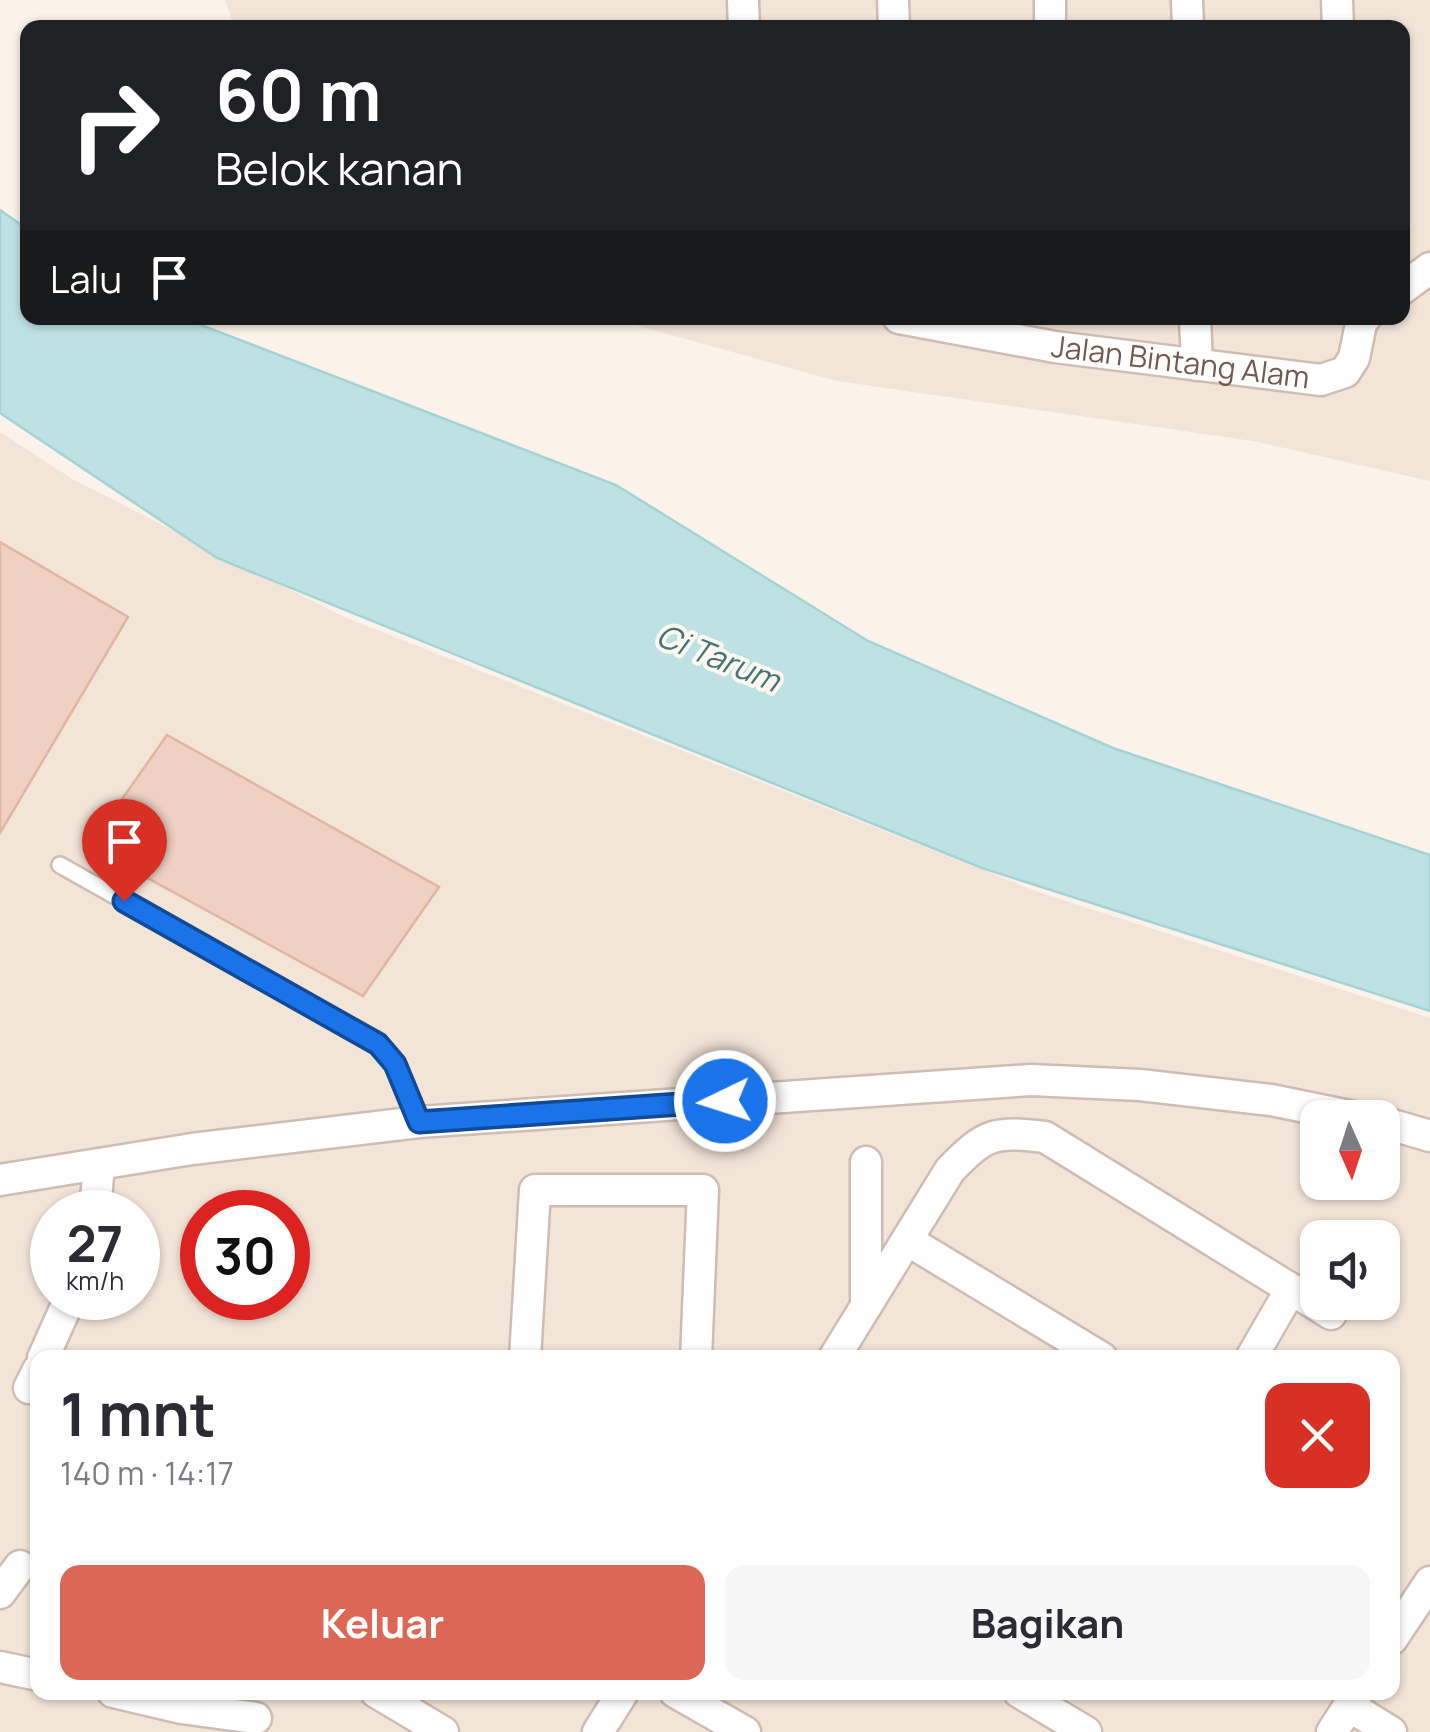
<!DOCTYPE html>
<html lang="id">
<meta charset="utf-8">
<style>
:root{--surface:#fff;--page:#f7f7f7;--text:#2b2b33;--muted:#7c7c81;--accent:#dd6756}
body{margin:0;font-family:Manrope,sans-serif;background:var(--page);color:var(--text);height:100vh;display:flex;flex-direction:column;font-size:38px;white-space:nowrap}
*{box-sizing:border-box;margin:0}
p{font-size:32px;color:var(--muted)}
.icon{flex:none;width:55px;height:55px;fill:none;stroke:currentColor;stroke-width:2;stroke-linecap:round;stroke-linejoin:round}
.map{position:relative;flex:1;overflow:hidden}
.side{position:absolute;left:30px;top:1350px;width:1370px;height:350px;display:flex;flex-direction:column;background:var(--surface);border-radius:20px;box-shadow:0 2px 8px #0004}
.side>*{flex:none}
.hud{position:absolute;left:20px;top:20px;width:1390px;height:305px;border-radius:20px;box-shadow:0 2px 8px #0004;background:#202124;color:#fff;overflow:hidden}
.needle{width:65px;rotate:177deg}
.fabs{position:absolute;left:1300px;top:1100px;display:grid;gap:20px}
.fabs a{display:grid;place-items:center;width:100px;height:100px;border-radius:20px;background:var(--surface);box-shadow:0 2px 8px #0004;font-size:50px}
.speed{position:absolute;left:30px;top:1190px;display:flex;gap:20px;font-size:50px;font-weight:700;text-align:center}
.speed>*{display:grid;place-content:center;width:130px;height:130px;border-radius:50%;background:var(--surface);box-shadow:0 2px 8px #0004;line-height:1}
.speed small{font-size:25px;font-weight:400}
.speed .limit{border:15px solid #d22;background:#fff;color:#111}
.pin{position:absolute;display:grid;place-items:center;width:85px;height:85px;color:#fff;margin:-102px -42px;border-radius:50% 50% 50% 0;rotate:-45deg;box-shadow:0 0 10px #0007}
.pin .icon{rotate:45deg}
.me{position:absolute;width:110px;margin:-55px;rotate:266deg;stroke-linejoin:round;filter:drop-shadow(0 0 8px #0008)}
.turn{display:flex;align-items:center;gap:35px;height:210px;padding:0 30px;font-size:45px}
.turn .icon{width:130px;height:130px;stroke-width:2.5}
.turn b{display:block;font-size:70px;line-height:85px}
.then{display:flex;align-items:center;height:95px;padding:0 30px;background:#0003;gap:20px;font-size:38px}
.round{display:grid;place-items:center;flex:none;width:105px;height:105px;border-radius:20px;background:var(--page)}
.headline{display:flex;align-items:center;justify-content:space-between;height:170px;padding:0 30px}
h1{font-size:60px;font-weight:700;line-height:75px}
.action{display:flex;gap:20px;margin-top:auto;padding:20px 30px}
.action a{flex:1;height:115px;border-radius:20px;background:var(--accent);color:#fff;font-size:40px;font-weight:700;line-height:115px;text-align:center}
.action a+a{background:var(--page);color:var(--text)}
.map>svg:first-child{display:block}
.residential{fill:#f3e4d8;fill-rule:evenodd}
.water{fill:#bee2e4;stroke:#a5d3d5;stroke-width:2.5}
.building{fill:#efd0c2;stroke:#e1b5a3;stroke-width:2.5}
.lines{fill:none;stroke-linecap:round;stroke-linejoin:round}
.lane-casing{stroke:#cfbcb2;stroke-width:20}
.street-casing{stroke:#cfbcb2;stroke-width:35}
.lane{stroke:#fff;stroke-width:15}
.street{stroke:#fff;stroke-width:30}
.route-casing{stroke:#114b97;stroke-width:25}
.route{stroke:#1a73e8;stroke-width:18}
.labels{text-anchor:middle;stroke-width:8;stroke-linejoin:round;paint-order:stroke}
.street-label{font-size:30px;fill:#74584e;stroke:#fef7ef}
.water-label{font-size:32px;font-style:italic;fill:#427578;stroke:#fef7ef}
</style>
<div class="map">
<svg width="1430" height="1732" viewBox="0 0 1430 1732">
<rect width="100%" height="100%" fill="#fbf2e9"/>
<path class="residential" d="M225,0H1430V481L1253,441L837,381L610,318H1402V28H235Z
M0,432L74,480L342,616L1038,892L1430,1018V1732H0ZM1318,1118H1382V1182H1318ZM52,1212H138V1298H52ZM202,1212H288V1298H202ZM1318,1238H1382V1302H1318ZM38,1358H1392V1692H38Z"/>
<path class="water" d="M0,210L27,229L28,318H183L616,485L868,641L1113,748L1430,855V1011L982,868L217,558L0,413Z"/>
<path class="building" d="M0,542L128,617L0,833Z
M167,735L439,887L363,996L89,846Z"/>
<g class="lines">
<defs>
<path id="lane" d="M60,865L378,1044L395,1064L419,1122"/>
<g id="street">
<path d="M743,0L744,28"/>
<path d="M893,0L894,28"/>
<path d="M1050,0V28"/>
<path d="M1187,0L1188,28"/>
<path d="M1337,0L1338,28"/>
<path d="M1402,289L1430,268"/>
<path id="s1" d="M899,318L1055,347L1321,380L1345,372L1354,358L1362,319L1365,318"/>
<path d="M1195,318L1197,365"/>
<path d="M1382,1122L1430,1136"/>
<path d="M0,1180L192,1149L419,1122L1031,1080L1140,1085L1271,1100L1359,1118"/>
<path d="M95,1212L99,1164"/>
<path d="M907,1240L1102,1358"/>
<path d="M1291,1289L1331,1314"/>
<path d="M866,1306V1162"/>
<path d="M43,1358L70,1298"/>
<path d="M525,1358L535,1190H703L696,1358"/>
<path d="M834,1358L950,1170C986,1133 994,1131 1045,1137L1291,1289L1251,1358"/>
<path d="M29,1388L38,1370"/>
<path d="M0,1593L20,1566"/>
<path d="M1392,1639L1430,1582"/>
<path d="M0,1667L38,1675"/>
<path d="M113,1692L181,1708L256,1718"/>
<path d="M376,1692L443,1732"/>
<path d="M675,1692L745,1732"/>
<path d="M1019,1692L1086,1732"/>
<path d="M1349,1706L1391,1732"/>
<path d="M598,1732L623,1692"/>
<path d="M1332,1732L1358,1692"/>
</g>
</defs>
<use href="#lane" class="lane-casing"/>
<use href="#street" class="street-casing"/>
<use href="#lane" class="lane"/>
<use href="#street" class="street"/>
</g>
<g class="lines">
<defs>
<path id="route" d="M124,901L378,1044L395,1064L419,1122L725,1101"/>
</defs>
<use href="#route" class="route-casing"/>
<use href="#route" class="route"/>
</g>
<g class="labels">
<g class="street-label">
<text dy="10" stroke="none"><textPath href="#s1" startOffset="285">Jalan Bintang Alam</textPath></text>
</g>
<g class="water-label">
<text transform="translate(718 658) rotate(22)" y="11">Ci Tarum</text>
</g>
</g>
</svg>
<div class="fabs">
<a><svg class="needle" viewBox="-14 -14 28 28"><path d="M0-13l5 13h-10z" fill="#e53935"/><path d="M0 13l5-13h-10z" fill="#7c7c81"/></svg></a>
<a><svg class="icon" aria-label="sound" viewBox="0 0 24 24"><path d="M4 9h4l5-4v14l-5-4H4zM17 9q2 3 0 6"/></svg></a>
</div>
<div class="speed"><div>27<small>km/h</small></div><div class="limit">30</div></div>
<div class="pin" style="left:124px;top:901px;background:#d93025"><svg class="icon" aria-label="arrive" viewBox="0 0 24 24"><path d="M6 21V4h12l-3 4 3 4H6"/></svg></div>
<svg class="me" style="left:725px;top:1101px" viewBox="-20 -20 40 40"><circle r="17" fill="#1a73e8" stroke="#fff" stroke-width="3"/><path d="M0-11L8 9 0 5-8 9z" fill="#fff"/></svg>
<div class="hud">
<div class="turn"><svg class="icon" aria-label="right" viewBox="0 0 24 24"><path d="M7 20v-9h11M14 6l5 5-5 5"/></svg><div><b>60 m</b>Belok kanan</div></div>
<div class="then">Lalu<svg class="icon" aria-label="arrive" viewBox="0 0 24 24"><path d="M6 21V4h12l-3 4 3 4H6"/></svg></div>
</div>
<section class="side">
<div class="headline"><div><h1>1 mnt</h1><p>140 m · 14:17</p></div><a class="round" style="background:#d93025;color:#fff"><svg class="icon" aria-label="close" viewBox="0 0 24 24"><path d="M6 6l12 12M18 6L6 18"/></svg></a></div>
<div class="action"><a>Keluar</a><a>Bagikan</a></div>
</section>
</div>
